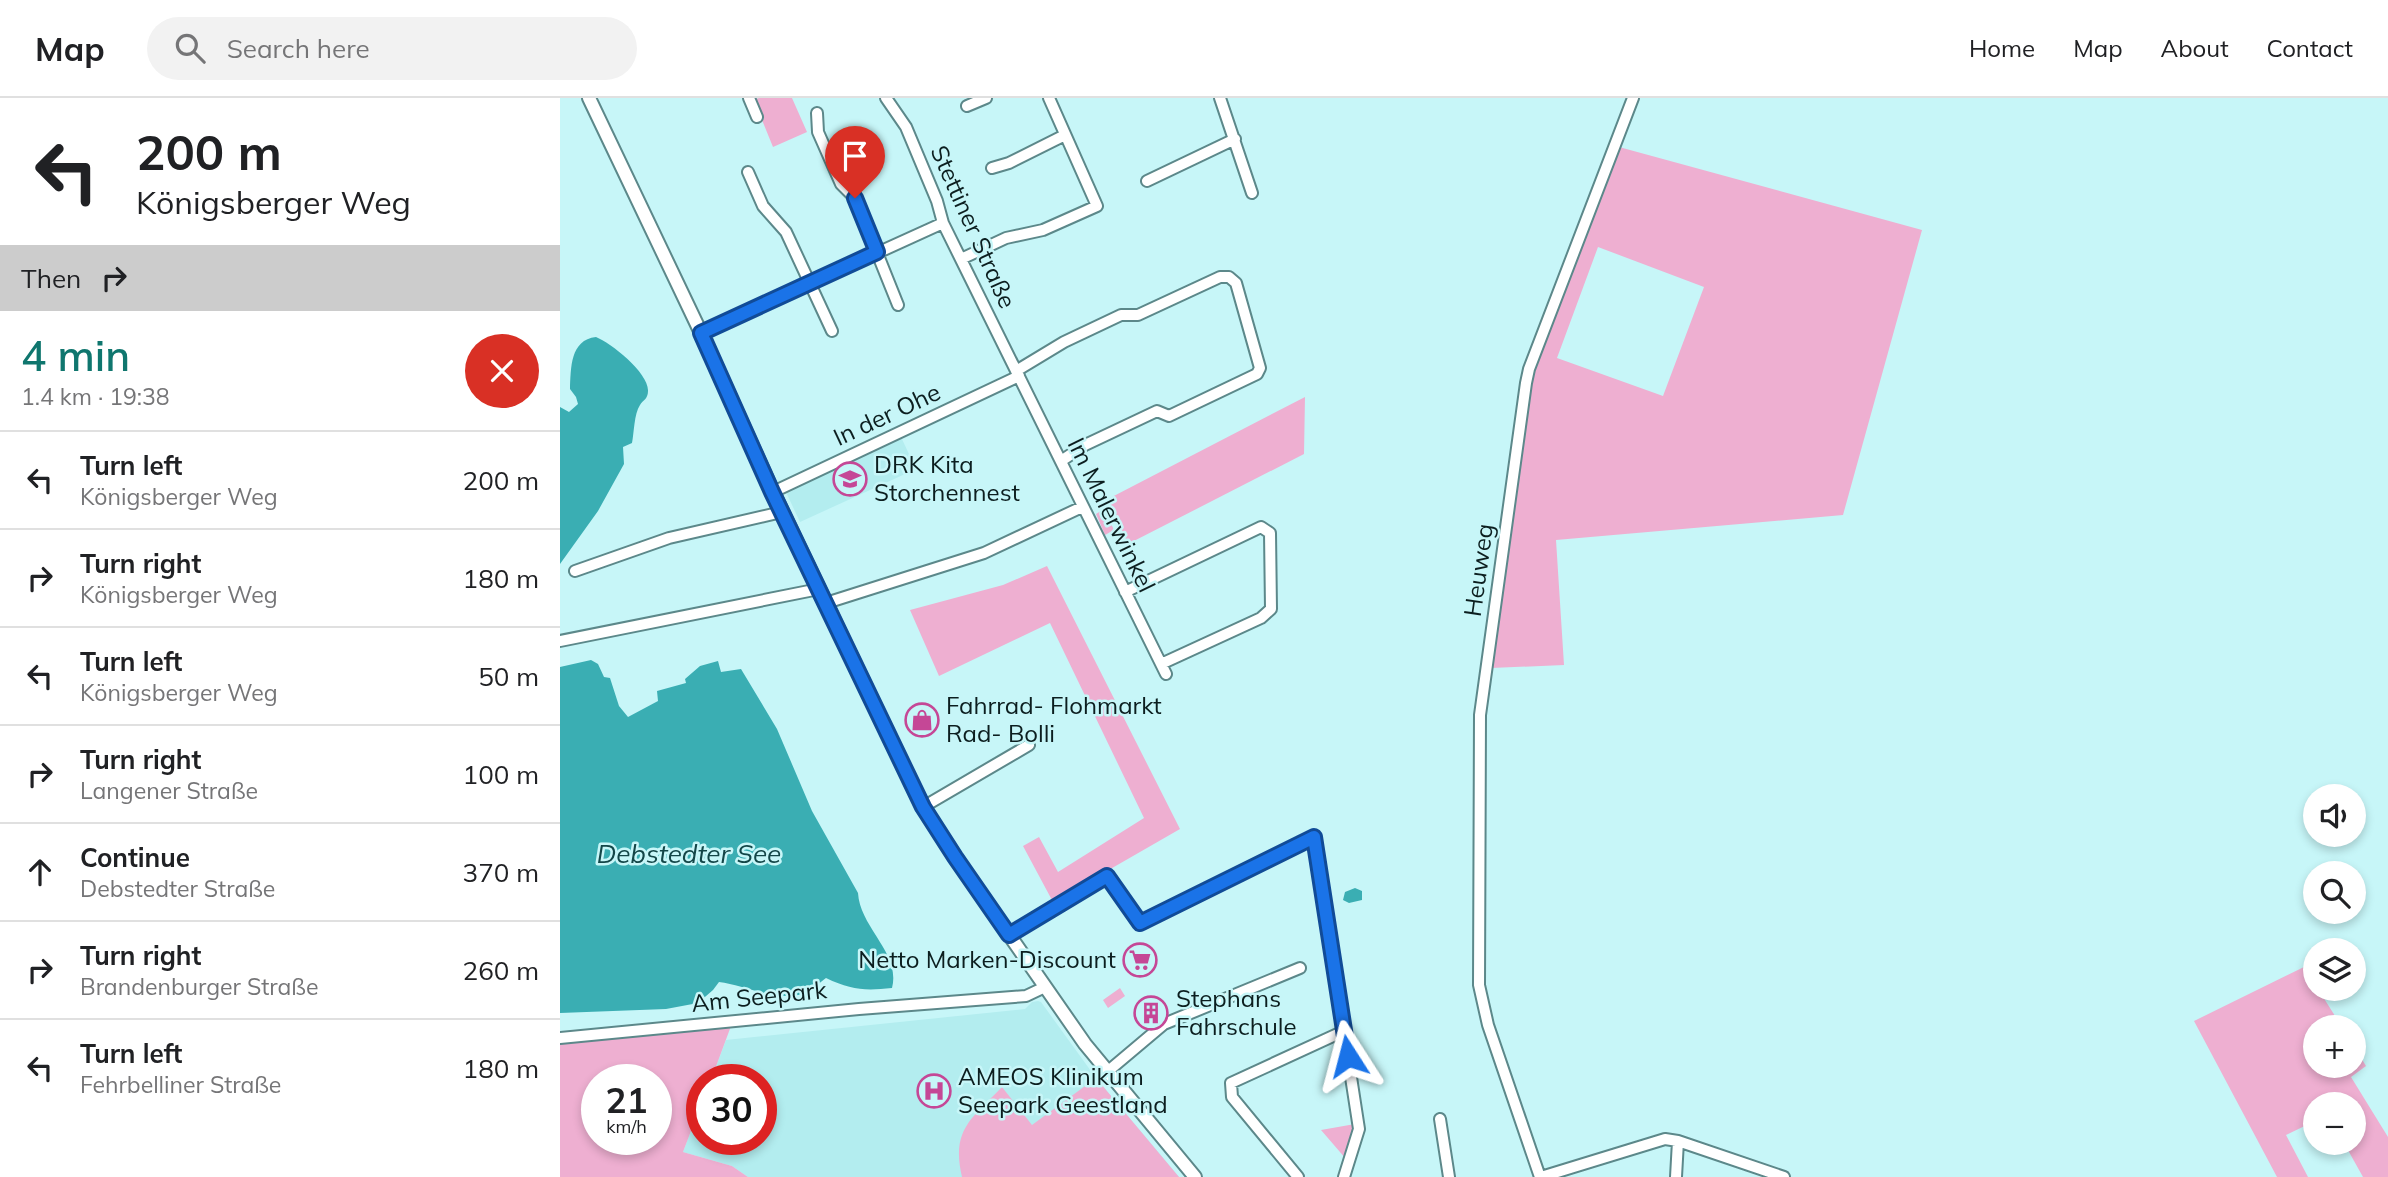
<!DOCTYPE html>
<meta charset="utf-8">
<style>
:root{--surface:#fff;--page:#f2f2f2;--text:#202124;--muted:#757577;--line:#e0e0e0;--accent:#0f766e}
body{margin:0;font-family:Mulish,sans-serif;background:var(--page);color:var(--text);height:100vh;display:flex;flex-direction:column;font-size:26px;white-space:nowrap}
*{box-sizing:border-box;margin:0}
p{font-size:23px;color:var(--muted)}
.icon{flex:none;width:38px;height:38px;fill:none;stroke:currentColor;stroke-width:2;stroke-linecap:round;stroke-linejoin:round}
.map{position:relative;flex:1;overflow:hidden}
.sheet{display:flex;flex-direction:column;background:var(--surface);width:560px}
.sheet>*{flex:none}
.guide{background:#fff;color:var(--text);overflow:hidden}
.controls{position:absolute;left:1743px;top:686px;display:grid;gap:14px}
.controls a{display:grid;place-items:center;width:63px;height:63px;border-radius:50%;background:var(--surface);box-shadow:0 4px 10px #0003;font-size:35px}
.speed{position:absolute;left:21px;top:966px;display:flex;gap:14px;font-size:35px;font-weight:700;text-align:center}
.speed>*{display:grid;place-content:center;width:91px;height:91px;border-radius:50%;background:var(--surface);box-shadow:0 4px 10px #0003;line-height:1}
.speed small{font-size:18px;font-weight:400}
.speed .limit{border:10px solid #d22;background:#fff;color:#111}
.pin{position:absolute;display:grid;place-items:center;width:60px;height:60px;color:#fff;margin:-72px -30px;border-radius:50% 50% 50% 0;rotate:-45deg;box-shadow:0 0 7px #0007}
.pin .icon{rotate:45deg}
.me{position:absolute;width:77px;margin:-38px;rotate:351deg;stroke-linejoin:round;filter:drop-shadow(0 0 5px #0008)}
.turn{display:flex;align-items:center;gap:24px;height:147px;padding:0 21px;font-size:32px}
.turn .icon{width:91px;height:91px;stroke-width:2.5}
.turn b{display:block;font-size:49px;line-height:60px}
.then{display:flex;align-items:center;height:66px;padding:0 21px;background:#0003;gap:14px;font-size:26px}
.round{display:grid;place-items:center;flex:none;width:74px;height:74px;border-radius:37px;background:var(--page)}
.headline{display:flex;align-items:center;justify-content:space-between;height:119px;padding:0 21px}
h1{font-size:42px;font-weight:600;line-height:52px;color:var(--accent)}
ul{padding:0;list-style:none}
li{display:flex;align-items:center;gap:21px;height:98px;padding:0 21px;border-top:2px solid var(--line)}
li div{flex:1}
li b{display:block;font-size:26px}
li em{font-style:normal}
header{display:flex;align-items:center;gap:42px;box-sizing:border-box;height:98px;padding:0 35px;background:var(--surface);border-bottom:2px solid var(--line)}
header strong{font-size:33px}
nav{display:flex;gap:38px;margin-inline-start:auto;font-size:24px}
.search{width:490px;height:63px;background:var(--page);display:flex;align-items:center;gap:18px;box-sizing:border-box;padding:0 24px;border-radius:38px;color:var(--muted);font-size:26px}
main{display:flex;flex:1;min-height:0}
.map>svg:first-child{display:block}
.built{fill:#b3edef}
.green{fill:#eeafd1;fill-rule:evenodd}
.water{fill:#3aaeb3}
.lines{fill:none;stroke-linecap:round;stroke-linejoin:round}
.minor-casing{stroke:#5c888a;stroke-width:14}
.major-casing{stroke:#5c888a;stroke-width:16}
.minor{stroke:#fff;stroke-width:10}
.major{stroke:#fff;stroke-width:12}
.route-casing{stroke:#114b97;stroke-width:18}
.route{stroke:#1a73e8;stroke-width:12}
.labels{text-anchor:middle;stroke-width:5;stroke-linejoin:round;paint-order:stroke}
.street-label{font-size:24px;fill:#0c1e1f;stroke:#c7f6f8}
.poi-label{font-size:24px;fill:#0c1e1f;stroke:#c7f6f8;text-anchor:start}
.water-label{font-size:26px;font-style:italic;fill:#134648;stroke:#c7f6f8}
</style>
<header>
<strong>Map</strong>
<div class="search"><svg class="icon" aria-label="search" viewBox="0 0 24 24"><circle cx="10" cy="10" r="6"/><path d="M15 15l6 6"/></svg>Search here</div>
<nav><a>Home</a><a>Map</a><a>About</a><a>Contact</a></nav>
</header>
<main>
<section class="sheet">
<div class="guide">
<div class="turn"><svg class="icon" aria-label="left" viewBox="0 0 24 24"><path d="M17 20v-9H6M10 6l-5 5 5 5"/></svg><div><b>200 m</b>Königsberger Weg</div></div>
<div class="then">Then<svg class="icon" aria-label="right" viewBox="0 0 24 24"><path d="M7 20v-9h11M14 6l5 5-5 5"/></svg></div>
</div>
<div class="headline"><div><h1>4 min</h1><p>1.4 km · 19:38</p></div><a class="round" style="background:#d93025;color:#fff"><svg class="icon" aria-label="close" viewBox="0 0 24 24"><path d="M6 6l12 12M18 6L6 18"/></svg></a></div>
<ul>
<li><svg class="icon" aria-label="left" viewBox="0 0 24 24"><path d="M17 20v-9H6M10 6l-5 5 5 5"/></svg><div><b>Turn left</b><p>Königsberger Weg</p></div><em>200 m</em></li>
<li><svg class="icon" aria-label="right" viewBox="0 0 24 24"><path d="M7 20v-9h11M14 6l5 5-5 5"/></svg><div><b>Turn right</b><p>Königsberger Weg</p></div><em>180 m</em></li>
<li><svg class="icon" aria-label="left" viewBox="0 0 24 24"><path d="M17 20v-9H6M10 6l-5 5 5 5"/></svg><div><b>Turn left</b><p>Königsberger Weg</p></div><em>50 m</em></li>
<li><svg class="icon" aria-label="right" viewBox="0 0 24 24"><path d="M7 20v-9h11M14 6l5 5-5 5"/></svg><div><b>Turn right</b><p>Langener Straße</p></div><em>100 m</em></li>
<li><svg class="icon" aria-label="ahead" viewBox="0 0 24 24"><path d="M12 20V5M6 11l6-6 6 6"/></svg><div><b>Continue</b><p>Debstedter Straße</p></div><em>370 m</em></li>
<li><svg class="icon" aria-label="right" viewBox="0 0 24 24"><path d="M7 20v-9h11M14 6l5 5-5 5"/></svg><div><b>Turn right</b><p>Brandenburger Straße</p></div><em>260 m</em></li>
<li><svg class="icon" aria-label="left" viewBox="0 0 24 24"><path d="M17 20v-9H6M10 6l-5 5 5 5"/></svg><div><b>Turn left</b><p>Fehrbelliner Straße</p></div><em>180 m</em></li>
</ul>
</section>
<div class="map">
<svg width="1828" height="1079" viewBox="0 0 1828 1079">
<rect width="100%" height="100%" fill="#c7f6f8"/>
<path class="built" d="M341,339L356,371L240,424L225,392Z
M478,903L481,904L536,980L619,1079H188L172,1068L123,1054L142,1004V1041H201V982H151L166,942L465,911L472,904Z"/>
<path class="green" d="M199,0H232L247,34L213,49L202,22L204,21L196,1Z
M1059,49L1362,132L1283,417L996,442L1004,567L931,570L972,270ZM1038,149L1144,189L1103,298L997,260Z
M745,299L744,356L568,446L548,401Z
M544,411L554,432L545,437L536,416Z
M487,468L620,731L493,804L463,748L479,739L498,774L584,720L490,525L379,578L350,512L443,487Z
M1744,869L1755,887V891H1758L1782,929H1755V968H1794V948L1806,968L1791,979L1828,1039V1079H1803L1784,1045H1794V1006H1755V1023L1726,1037L1748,1079H1717L1634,923Z
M560,890L565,898L548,910L543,902Z
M171,928L151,982H142V1004L123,1054L172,1068L188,1079H0V945ZM37,982H96V1041H37Z
M536,980L619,1079H402C391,1032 411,1021 442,989L472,1027Z
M795,1026V1035L786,1061L761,1032Z"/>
<path class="water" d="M36,239C51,245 89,275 88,293C88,301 83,302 80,307C74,316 74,335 72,345L63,349L64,366L38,413L0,466V309L9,314L18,306L16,299L10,291C11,270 10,242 36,239Z
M31,562L38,566L44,579L50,580L59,608L68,619L98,603L97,593L126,585L125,581L140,568L158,563L161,574L181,571L217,631L252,713L298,795C300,830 341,855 332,890C305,893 291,892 266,880C259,885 251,893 242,896C216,904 185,887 159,884L153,892L138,905L106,911L0,915V569Z
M795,790L802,793V802L789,805L783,802L785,794Z"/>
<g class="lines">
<defs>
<path id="minor" d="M189,0L197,19
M326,0L346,29L377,103L383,125L606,576
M660,0L692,95
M407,8L426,0
M257,15L258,34L281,86L295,100L338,207
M432,70L449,65L505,37
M188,74L203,108L226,134L272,233
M587,83L675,41
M401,161L446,140L483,132L537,108L489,0
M141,235L383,125
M456,273L504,244L561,217H578L660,179H669L676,185L700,270L697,276L609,318L597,313L525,347L501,363
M213,394L459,278
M15,473L109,440L222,414
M565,494L701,429L710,435L711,511L701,520L601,566
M266,505L424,455L522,409
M0,543L259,491
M363,709L469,647
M449,837L546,778L580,825L754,739L799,1031L784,1079
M0,940L299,911L466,898L485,889
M547,974L604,926L740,870
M880,1021L889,1079
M738,1079L672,999L671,985L784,933
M980,1079L928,927L919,887L920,617L966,285L969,271L1073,0
M981,1079L1105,1041L1118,1043L1224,1079
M1116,1079L1118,1043"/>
<path id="major" d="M29,0L141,235L213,394L363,709L402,769L525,946L635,1079"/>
</defs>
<use href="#minor" class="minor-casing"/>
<use href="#major" class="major-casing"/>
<use href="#minor" class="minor"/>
<use href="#major" class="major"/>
</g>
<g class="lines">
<defs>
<path id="route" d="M295,100L317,154L141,235L212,394L363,709L395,759L449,837L547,778L580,825L754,739L788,958"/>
</defs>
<use href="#route" class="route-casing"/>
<use href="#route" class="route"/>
</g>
<defs>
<symbol id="school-ring" viewBox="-11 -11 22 22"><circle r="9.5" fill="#c7f6f8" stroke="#c54796" stroke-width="1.5"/><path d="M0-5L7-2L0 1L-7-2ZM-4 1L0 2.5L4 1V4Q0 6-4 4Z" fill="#c54796"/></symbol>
<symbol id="shop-ring" viewBox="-11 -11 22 22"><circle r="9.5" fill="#c7f6f8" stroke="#c54796" stroke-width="1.5"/><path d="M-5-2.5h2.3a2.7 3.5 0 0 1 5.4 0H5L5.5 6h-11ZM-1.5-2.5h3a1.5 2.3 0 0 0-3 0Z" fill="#c54796"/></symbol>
<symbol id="supermarket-ring" viewBox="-11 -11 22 22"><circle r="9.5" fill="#c7f6f8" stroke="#c54796" stroke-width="1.5"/><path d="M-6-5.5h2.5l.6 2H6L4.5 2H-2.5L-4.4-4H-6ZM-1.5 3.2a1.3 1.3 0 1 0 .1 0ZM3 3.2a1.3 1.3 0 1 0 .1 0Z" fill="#c54796"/></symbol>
<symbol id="building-ring" viewBox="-11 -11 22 22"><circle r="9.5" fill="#c7f6f8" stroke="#c54796" stroke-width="1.5"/><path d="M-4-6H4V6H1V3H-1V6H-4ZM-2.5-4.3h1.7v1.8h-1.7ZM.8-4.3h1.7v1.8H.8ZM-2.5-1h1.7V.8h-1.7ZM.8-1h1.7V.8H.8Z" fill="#c54796"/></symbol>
<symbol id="hospital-ring" viewBox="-11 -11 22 22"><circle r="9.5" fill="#c7f6f8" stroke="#c54796" stroke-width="1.5"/><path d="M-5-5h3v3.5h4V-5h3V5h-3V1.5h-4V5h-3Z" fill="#c54796"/></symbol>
</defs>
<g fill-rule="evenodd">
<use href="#school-ring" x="271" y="362" width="38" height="38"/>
<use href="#shop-ring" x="343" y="603" width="38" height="38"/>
<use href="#supermarket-ring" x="561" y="843" width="38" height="38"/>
<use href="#building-ring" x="572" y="896" width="38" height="38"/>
<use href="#hospital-ring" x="355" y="974" width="38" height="38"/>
</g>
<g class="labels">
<g class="street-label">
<text transform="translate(413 129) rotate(66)" y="8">Stettiner Straße</text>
<text transform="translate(327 317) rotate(-25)" y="8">In der Ohe</text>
<text transform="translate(551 417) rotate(64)" y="8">Im Malerwinkel</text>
<text transform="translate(919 472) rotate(-82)" y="8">Heuweg</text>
<text transform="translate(199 899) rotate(-6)" y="8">Am Seepark</text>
</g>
<g class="poi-label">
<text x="314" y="375">DRK Kita<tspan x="314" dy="28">Storchennest</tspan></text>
<text x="386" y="616">Fahrrad- Flohmarkt<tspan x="386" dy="28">Rad- Bolli</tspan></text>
<text x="556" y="870" text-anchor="end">Netto Marken-Discount</text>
<text x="616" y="909">Stephans<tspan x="616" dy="28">Fahrschule</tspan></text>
<text x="398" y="987">AMEOS Klinikum<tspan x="398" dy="28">Seepark Geestland</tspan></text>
</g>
<g class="water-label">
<text x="129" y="765">Debstedter See</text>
</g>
</g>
</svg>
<div class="controls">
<a><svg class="icon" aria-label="sound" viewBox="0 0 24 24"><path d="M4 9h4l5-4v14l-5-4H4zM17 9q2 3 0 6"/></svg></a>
<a><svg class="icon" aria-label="search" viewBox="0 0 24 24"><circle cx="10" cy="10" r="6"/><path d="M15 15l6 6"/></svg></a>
<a><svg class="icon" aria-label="layers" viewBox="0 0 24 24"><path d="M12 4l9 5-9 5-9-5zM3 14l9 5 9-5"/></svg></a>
<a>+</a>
<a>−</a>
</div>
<div class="speed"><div>21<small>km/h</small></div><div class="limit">30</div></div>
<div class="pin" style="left:295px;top:100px;background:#d93025"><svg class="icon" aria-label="arrive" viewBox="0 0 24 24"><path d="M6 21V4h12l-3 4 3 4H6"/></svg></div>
<svg class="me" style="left:788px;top:958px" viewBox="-20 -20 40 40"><path d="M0-17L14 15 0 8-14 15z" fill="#1a73e8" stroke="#fff" stroke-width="4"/></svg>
</div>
</main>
